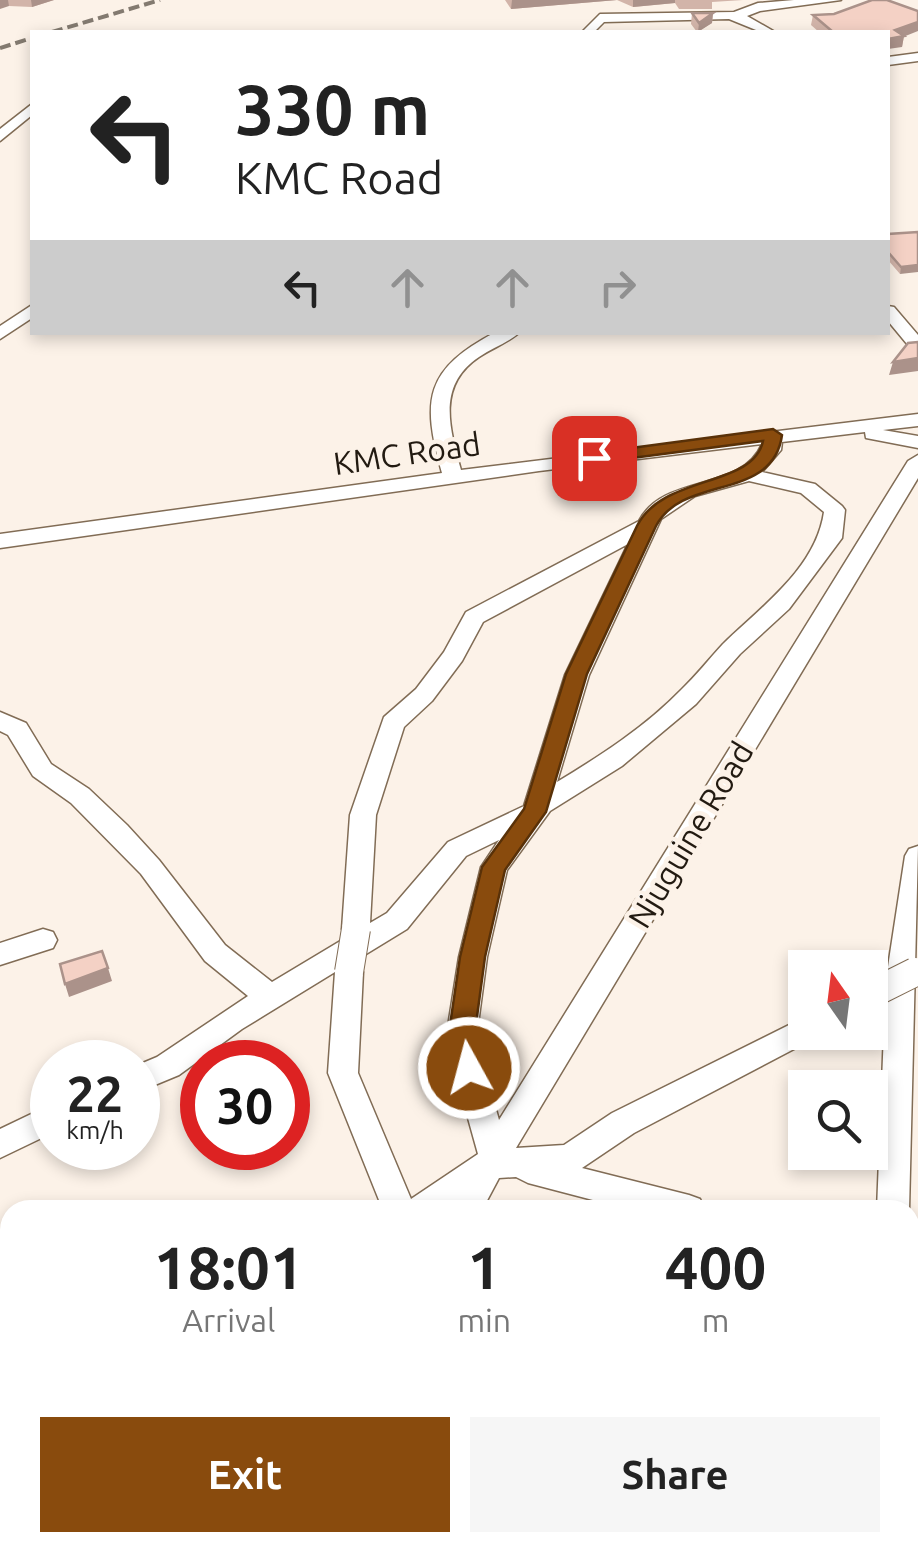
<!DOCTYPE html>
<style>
:root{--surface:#fff;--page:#f6f6f6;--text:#222;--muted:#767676;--accent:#894b0d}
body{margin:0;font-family:Ubuntu,sans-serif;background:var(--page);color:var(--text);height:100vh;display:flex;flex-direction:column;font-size:38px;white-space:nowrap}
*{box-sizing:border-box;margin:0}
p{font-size:32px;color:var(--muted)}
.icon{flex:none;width:55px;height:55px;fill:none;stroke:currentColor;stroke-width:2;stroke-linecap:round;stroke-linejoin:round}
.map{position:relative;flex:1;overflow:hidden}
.drawer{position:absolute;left:0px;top:1200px;width:920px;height:352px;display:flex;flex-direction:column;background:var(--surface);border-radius:30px 30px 0 0;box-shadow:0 5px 15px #0003}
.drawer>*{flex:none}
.top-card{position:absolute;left:30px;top:30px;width:860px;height:305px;border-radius:0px;box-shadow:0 5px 15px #0003;background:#fff;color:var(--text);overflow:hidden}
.needle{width:65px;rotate:346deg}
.tools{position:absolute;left:788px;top:950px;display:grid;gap:20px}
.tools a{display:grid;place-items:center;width:100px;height:100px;border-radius:0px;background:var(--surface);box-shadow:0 5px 15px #0003;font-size:50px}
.speed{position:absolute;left:30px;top:1040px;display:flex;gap:20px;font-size:50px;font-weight:700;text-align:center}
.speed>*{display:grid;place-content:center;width:130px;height:130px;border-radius:50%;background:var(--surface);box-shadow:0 5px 15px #0003;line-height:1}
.speed small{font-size:25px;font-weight:400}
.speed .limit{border:15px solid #d22;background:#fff;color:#111}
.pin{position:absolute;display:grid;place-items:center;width:85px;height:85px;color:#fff;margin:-42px;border-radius:20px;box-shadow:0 5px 15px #0006}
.me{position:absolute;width:110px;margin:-55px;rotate:353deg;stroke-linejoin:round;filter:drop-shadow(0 0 8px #0008)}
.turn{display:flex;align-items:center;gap:35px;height:210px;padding:0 40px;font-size:45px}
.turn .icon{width:130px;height:130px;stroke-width:2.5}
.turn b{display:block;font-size:70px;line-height:85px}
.lanes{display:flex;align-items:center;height:95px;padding:0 40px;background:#0003;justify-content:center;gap:50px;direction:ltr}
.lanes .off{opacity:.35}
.eta{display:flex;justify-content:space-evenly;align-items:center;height:170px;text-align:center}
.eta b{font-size:60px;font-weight:600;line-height:70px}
.cta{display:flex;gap:20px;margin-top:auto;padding:20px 40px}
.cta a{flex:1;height:115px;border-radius:0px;background:var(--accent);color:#fff;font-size:40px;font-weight:600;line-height:115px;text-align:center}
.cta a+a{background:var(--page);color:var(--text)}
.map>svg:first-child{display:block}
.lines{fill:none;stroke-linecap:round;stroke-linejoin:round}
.minor-casing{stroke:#816c55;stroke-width:3}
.minor{fill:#fff;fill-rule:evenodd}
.rail{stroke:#837a70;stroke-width:4;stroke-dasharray:11 5;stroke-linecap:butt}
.minor-bridge-casing{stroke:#816c55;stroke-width:30;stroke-linecap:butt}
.minor-bridge{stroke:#fff;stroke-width:28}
.wall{fill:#d2b4a9}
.shaded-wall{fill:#ab928a}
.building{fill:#f4d1c5;stroke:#ab928a;stroke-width:2.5}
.route{fill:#894b0d;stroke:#593108;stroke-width:2.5}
.labels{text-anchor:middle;stroke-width:9;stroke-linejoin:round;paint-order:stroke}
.street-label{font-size:32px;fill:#221a11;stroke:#fcf2e8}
</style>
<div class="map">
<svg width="918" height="1551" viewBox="0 0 918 1551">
<rect width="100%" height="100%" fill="#fcf2e8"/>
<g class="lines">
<defs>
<path id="minor" d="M794,0H841L760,11L747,16L775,32H761L729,19L604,22L594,32H582L600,14L734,12L758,3Z
M918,53V61L888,65V57Z
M32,104V115L0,141V129Z
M32,305V318L0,339V326Z
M888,306L894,307L918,335V351L912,350L888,321Z
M496,332H520C508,343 492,348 479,357C437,385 449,427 461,470L918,414V426L883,430L918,436V448L866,438L865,432L782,442L781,450L762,472L815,484L842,506L845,510L842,538L789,609L740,654L696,704L622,766L550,811L507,870L487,957L476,1039L499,1120L908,461L918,455V478L516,1148L564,1145L612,1113L805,1017V1032H818L815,1038L634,1133L582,1168L689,1195L700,1199L705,1210H631L528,1183L516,1177L499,1178L482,1210H383L328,1073L335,972L242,1029L179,1075L138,1092V1065L157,1057L248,996L205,961L141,874L71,803L33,776L8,735L0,731V712L26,723L51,764L89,789L127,825L159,860L225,945L272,982L347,937L342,929L350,815L384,717L416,689L444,652L466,612L639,521C664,473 741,493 762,444L539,471L0,548V534L442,473C421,399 425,369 496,332ZM749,481L801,493L824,512C816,568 762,606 723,644C709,659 696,676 681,690C645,727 600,756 557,782L589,675L661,519L695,496ZM628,544L565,675L524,806L448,842L387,913L370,923L376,815L404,727L432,701L462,661L483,622ZM499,840L481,867L459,957L446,1039L478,1154L411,1199L358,1073L363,972L353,962L407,929L466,856Z
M918,846L909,1210H877L886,980L905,856L909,849Z
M43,929L53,932L57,940L53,948L0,965V943Z
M52,1104V1133L0,1158V1129Z
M10,1269V1301L0,1303V1271Z
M910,1359L918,1362V1414L910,1410Z
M910,1527L918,1535V1551H883V1542H910Z
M264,1542H302L298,1551H260Z
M619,1542H692L696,1551H623Z"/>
</defs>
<use href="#minor" class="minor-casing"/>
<use href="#minor" class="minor"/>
<path class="rail" d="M52,32L160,0
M0,48L32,38"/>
<defs>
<path id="minor-bridge" d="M349,972L356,929
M879,990L915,972"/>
</defs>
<use href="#minor-bridge" class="minor-bridge-casing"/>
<use href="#minor-bridge" class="minor-bridge"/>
</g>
<path class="wall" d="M0,0H54L32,7L9,6Z
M505,0H743L712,2V9H679L675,3L633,7L617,0L511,9Z
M692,13H713L712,23L697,32L691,24Z
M813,15L904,36L902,47L888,32H819L811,25Z
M918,232L900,274L888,260V234Z"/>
<path class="shaded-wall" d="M0,0H8L9,6L0,9Z
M31,0H54L32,7Z
M512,0H617L511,9Z
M633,0H675V3L633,7Z
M713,13L712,23L698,32L699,23Z
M918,22V31L903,37L904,36L902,47L888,49V39L895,30Z
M918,265V272L900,274L901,267Z
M918,358V371L889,375L893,362Z
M108,968L112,981L69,997L65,984Z"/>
<path class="building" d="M872,0H887L918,11V22L895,30L904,36L888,39V32H833L813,15L834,14Z
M692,13H713L699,23Z
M918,232V265L901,267L888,252V234Z
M918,342V358L893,362L908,343Z
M102,951L108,968L65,984L60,964Z
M786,1542H820V1551H785Z"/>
<path class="route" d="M773,429L782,435C773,502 683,474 656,526L587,674L546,812L505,870L485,957L474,1039L483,1068L479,1077L469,1080L460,1077L448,1039L460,957L482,867L524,809L566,674L637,526C663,474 753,488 763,441L594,463L585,458L594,453Z"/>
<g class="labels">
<g class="street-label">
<text transform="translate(407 454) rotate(-8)" y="11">KMC Road</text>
<text transform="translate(691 835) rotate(-59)" y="11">Njuguine Road</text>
</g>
</g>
</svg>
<div class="tools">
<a><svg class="needle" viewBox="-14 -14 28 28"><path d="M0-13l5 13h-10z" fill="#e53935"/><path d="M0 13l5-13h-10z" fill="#767676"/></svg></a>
<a><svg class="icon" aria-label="search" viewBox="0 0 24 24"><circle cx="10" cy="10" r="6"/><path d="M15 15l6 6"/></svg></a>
</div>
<div class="speed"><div>22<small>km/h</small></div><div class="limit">30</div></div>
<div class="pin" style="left:594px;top:458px;background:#d93025"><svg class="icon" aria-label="arrive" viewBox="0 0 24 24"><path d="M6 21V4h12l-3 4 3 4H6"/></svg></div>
<svg class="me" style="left:469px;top:1068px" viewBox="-20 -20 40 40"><circle r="17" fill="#894b0d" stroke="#fff" stroke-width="3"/><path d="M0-11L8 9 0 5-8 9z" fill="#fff"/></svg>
<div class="top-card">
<div class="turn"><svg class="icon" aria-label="left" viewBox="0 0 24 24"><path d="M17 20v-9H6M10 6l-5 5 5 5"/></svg><div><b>330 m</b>KMC Road</div></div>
<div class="lanes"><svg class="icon" aria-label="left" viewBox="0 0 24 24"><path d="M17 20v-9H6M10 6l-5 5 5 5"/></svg><svg class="icon off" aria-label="ahead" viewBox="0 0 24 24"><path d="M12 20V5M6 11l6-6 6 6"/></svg><svg class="icon off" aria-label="ahead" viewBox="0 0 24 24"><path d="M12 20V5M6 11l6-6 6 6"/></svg><svg class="icon off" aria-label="right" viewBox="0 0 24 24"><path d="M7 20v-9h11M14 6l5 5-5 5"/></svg></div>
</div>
<section class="drawer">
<div class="eta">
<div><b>18:01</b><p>Arrival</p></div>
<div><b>1</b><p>min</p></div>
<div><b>400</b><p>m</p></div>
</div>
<div class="cta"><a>Exit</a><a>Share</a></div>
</section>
</div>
